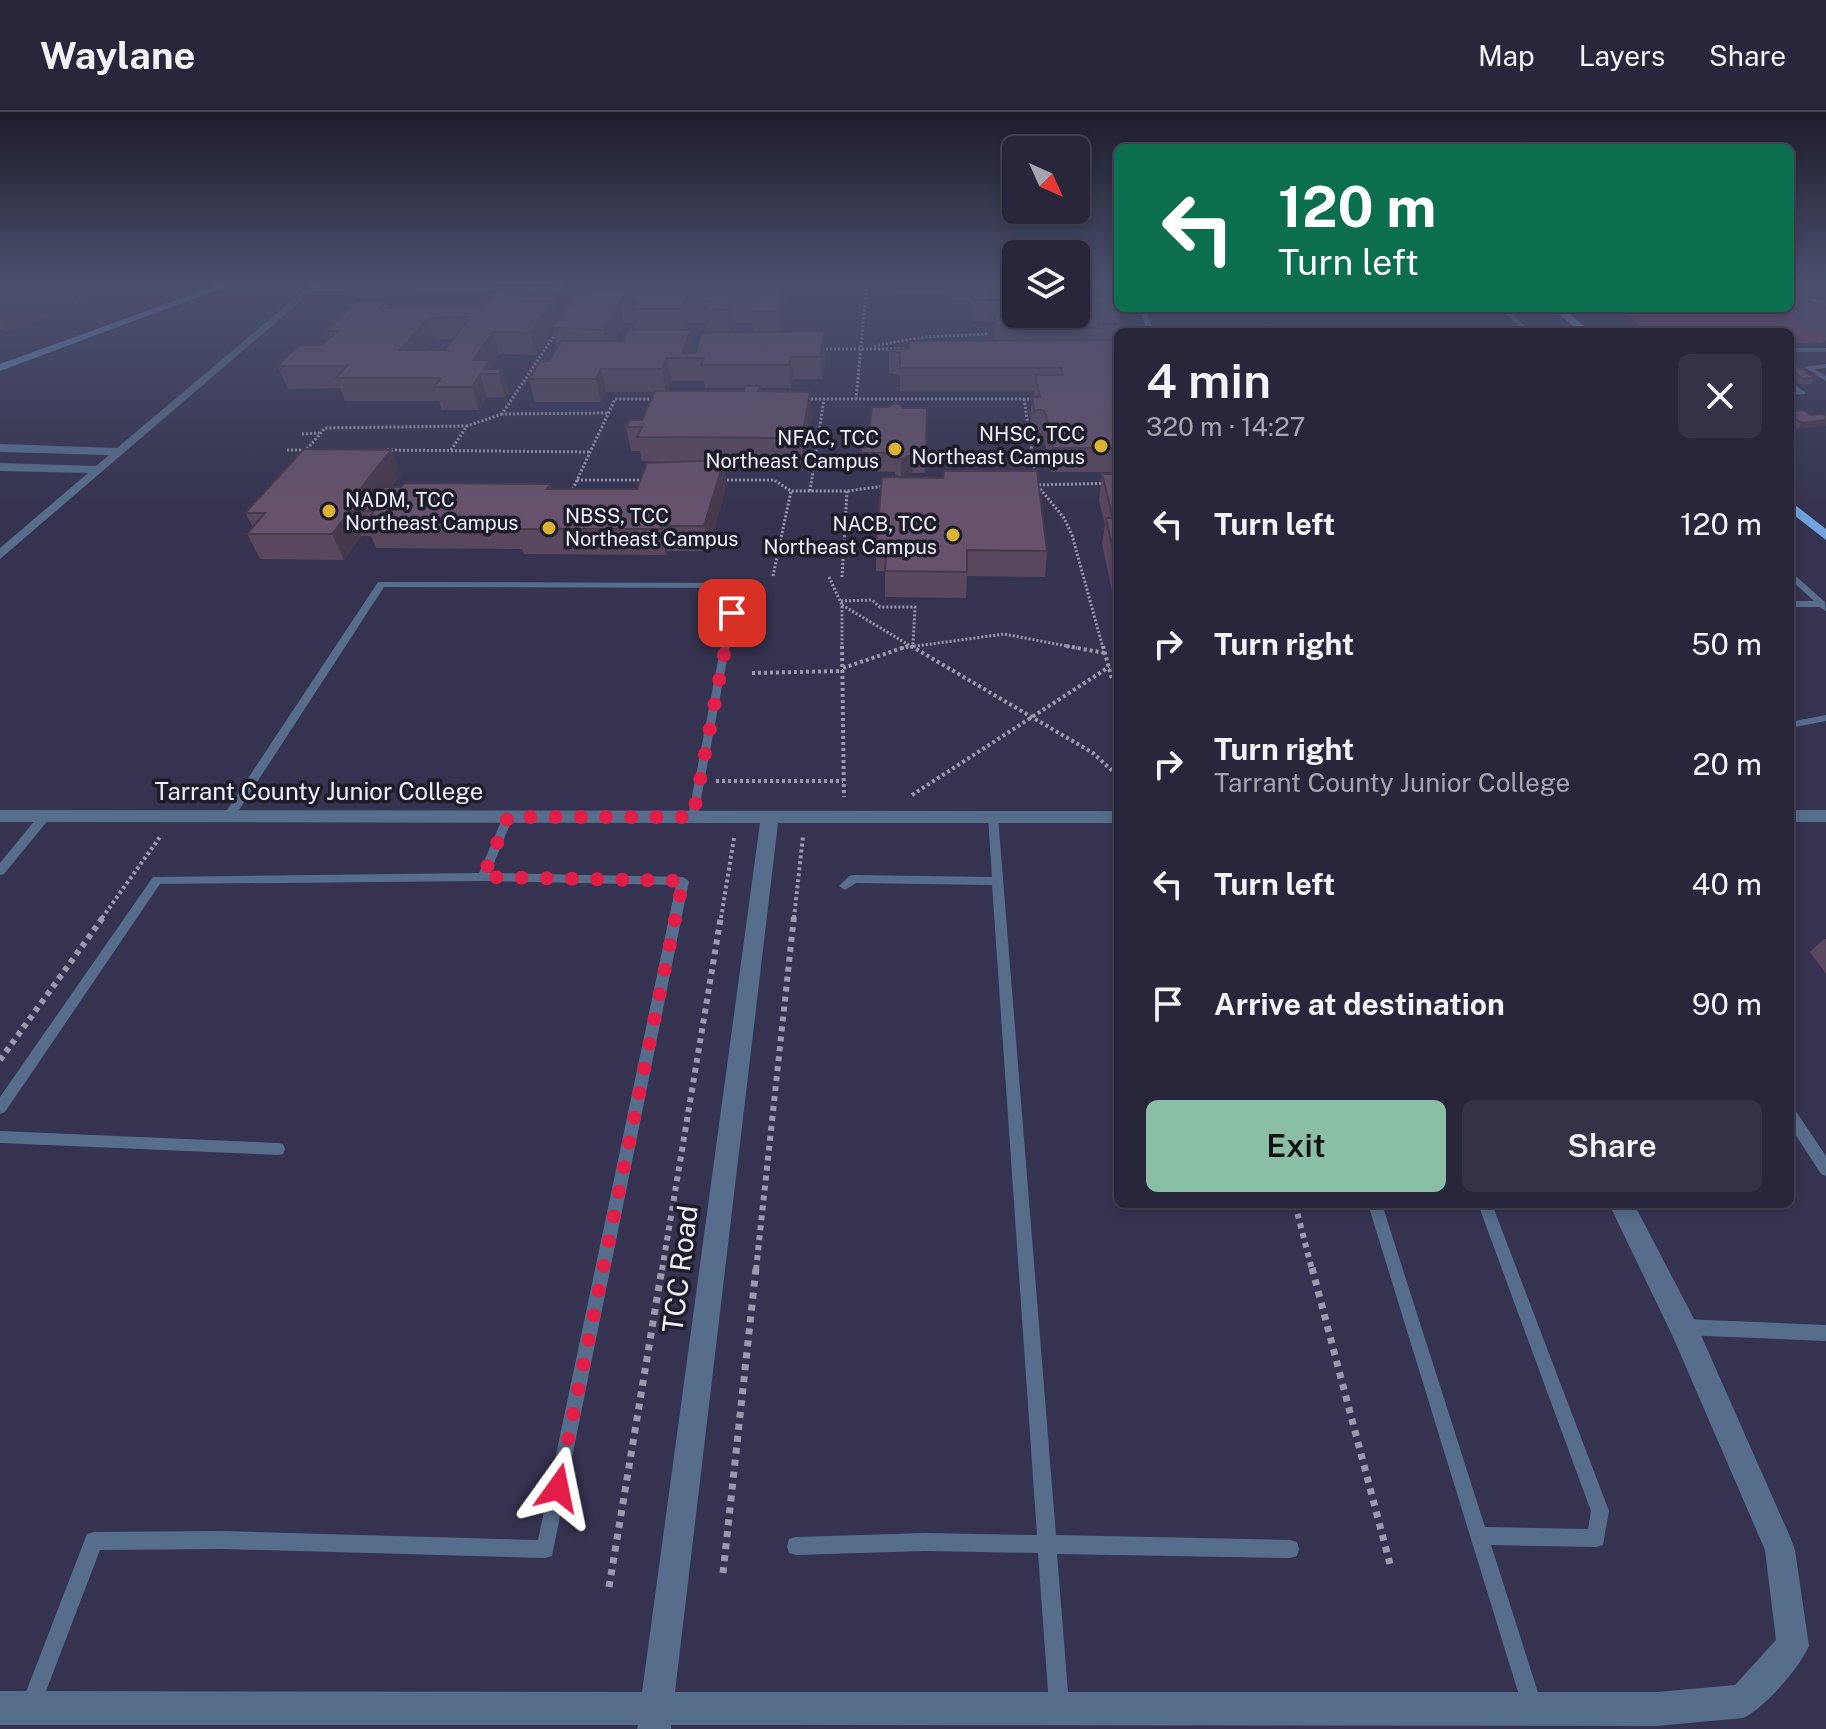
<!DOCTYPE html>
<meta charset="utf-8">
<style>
:root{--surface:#28263b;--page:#343246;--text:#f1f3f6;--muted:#a5a5af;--line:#444355;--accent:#8abfa5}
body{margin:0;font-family:"Public Sans",sans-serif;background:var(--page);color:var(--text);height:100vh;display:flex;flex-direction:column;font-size:30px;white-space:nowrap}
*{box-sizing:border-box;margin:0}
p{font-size:26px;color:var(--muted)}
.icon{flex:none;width:44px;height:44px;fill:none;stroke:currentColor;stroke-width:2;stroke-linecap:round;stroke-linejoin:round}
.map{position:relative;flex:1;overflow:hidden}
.side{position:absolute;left:1114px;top:216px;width:680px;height:880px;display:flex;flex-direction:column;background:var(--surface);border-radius:12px;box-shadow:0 4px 12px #0003,0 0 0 2px var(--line)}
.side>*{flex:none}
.top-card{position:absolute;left:1114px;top:32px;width:680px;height:168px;border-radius:12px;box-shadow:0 4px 12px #0003,0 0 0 2px var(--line);background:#0b6e4f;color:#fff;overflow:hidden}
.needle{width:52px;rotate:135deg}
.controls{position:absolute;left:1002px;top:24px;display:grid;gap:16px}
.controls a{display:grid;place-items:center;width:88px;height:88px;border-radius:12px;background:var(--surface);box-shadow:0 4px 12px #0003,0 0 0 2px var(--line);font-size:40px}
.pin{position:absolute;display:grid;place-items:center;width:68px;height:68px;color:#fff;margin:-34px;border-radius:16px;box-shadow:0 4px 12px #0006}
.me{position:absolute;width:88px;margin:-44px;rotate:12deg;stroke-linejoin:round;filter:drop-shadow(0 0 6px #0008)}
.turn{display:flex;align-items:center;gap:28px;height:168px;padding:0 32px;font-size:36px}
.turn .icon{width:104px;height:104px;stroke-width:2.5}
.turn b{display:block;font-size:56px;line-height:68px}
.round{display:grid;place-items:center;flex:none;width:84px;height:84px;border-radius:12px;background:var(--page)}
.summary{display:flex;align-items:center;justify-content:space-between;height:136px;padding:0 32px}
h1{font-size:48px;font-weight:600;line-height:60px}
.primary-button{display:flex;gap:16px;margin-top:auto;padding:16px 32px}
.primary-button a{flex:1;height:92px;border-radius:12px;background:var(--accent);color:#111;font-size:32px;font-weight:600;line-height:92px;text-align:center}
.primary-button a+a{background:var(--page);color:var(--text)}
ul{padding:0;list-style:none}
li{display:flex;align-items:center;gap:24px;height:120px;padding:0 32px}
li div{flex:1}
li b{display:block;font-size:30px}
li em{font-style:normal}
header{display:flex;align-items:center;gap:48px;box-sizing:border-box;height:112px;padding:0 40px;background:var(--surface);border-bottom:2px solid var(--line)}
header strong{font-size:38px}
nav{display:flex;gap:44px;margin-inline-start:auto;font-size:28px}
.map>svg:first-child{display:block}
.green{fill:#7f395b}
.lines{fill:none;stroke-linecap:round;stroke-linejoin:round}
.path-far3{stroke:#9a99ae;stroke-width:3;stroke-dasharray:2 2;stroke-linecap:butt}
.path-far2{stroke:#9a99ae;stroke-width:4;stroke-dasharray:3 3;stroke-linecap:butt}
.path-far1{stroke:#9a99ae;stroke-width:6;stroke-dasharray:5 5;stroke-linecap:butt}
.path{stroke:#9a99ae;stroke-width:7;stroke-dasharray:6 6;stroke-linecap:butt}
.lane{fill:#566e8b;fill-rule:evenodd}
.street{fill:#566e8b;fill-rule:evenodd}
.secondary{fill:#668cb9;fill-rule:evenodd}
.primary{fill:#71a3dd;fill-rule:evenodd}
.wall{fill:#58475d;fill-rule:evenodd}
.shaded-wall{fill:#47394c}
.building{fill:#66526c;stroke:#47394c;stroke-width:2;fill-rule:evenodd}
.route{stroke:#e11d48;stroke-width:14;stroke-dasharray:0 25.2}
.poi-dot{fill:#dbb233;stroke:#1d1d29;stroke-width:3}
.labels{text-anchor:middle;stroke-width:7;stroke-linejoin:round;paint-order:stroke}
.far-poi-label{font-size:20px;fill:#efeffe;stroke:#1d1d29;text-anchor:end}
.street-label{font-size:24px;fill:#efeffe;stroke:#1d1d29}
.near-street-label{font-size:28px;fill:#efeffe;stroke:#1d1d29}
</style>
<header>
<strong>Waylane</strong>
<nav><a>Map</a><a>Layers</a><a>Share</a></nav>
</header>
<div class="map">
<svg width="1826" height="1617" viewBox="0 0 1826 1617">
<rect width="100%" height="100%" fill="#35334f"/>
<path class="green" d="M1790,170H1826V228L1821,231H1790V220H1649L1618,196H1790Z"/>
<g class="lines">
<path class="path-far3" d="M579,173L613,177
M558,218L502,302L608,301
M874,234L924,225L988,222
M822,237H904
M807,287H1034
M856,287L867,170
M1024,287L1037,373L1064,406L1072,423L1103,536
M302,322L319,321
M307,337L325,316L467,314
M287,338H309
M387,338L590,340
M451,338L467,314L502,302
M577,368H645
M723,368H774L791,379H847L885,374
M1035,373L1118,371
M810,379L824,287
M571,381L615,287H657
M773,464L791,379
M829,465L842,493V536
M842,465L847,379
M841,489L872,488L880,495H915L913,532
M842,493L914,536
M902,536L1004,522L1077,536"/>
<path class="path-far2" d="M842,534L844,685
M911,534L1093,641L1118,664
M1066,534L1105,541
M1103,534L1111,564L1118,574
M843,556L908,534
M752,561L843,559
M716,669H843
M912,683L1109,555
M102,806L160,725
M721,806L734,726
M794,806L803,724"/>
<path class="path-far1" d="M0,948L104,804
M1295,1092L1312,1158
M662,1158L721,804
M756,1158L794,804"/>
<path class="path" d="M1312,1156L1390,1452
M723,1461L756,1156
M609,1475L662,1156"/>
<path class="lane" d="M561,170H567L560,178L307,179L304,177L307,175L558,174Z
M1139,196H1145L1154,220H1148Z
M1500,196H1506L1531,220H1525Z
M1790,236H1826V240H1790Z
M1826,252V256L1814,257L1826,264V269L1804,255Z
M1790,270L1805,280V282L1790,283V279H1796L1790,275Z
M1790,459L1825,490L1826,499L1819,495H1790V489H1814L1790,467Z
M378,470L740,471L741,473L697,708L693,709L688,705L732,476L384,475L233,707H225L224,704L225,701Z
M1826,603V609L1790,616V610Z
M45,700L50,704L49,707L4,762L0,763V751L41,701Z
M508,701L513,705L490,761L683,765L689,769L552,1444L545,1446L223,1437L100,1438L38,1600L31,1603L24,1600L21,1593L87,1422L94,1420L223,1419L538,1428L676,773L483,769L160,772L5,1000L0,1002V985L153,765L479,761L503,705Z
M993,701L998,705L1056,1423L1290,1428L1297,1430L1299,1437L1297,1444L1290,1446L1057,1442L1069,1593L1066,1600L1059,1603L1052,1600L1049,1593L1038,1441L925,1439L796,1443L789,1441L787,1434L789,1427L796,1425L925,1421L1037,1423L992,773L856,771L845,778L839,774L849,764L853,763L992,765L988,705Z
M1790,996L1795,998L1826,1044V1064L1821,1062L1790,1014Z
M0,1019L278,1031L283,1032L285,1037L283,1042L278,1043L0,1031Z
M1368,1092H1382L1485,1415L1588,1417L1591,1399L1478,1092H1492L1609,1399L1603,1433L1596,1435L1491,1433L1542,1593L1539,1600L1532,1603L1525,1600L1522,1593Z
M1683,1207L1826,1213V1229L1683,1223L1677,1221L1675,1215L1677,1209Z"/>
<path class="street" d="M314,170H323L0,447V436L88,361L0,359V351L96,354L109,343L0,340V332L117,336Z
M0,698L1118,699V711H778L675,1580H1657L1735,1573L1776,1528L1765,1438L1673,1225L1609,1092H1634L1693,1205L1791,1427L1795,1438L1809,1534C1800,1555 1764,1597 1743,1606L1657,1614L671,1613V1617H637L638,1613H0V1579L642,1580L760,711L0,710Z
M1790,698H1826V710H1790Z"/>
<path class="secondary" d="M226,170H238L0,259V252Z"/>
<path class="primary" d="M1552,196H1563L1591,220H1580Z
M1790,389L1826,417V428L1790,400Z"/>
</g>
<path class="wall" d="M0,170H151L147,171L142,170L143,173L80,194L74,193L76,196L8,219L0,217Z
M792,170L780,220L826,241L822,267H793L791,276H760L761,279L812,303L804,350H724L727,372L708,439H667L666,443L524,442L522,437L376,436L371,424H361L344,448L260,447L247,422L253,415L245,401L401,362L391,375L550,372L551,377H637L678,350L642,349L640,339H631L626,315L642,308L655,280H606L601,290H535L529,267L549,249L557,235L553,216L536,243L499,242L491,254L492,257H502L509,279L505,285H487L479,298H442L439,289H345L340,276L288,277L277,254L322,233L330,226L327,219L386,190L388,196L481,195L527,184H554L559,205L577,178ZM624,211H634L636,218L623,229H615ZM688,211H706L708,219H729L732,211H752L753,220L695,240L685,218ZM435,227H453L445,238H426ZM671,269H704L705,276H745L744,279H666Z
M895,170H1016V202L1121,212L1120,220H1118V360H1051L1044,326L1041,321L1032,322L1030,309L1032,285H1034V279H900V263L889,261V238L995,229L994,209H972L971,188H949V182H895Z
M1076,170H1097L1095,182H1076Z
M1804,186H1826V226L1791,207Z
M1790,250L1815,266L1811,272H1799L1792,267L1790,270Z
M927,296L925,361H912L902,365L1047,439L1045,465L967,464L966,486L885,485V459H876V433L901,365L895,363V360L861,359V341Z
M1790,300L1811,303L1798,317L1790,312Z
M1102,362H1118V508L1102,432L1105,414L1099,387Z
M1824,827H1826V862L1810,840Z"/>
<path class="shaded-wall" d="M48,170H61L76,196L8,219L0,206V183Z
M66,170H142L143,173L80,194Z
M785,170H792L780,220L778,199Z
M554,184L559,205L536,243L530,221Z
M620,190L624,211L608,240L604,218Z
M684,190L688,211L684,219L681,197Z
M729,190L732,211L729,219L727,198Z
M428,206L435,227L408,260L400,238Z
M691,218L695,240L692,246L682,241Z
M825,219L826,241L822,267L820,245Z
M493,220L499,242L491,254L494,262H480L487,285L479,298L472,275L473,248Z
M791,245L793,267L791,276L789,253Z
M667,246L671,269L666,280L662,257Z
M502,257L509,279L505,285L499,262Z
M601,257L606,280L601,290L596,267Z
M810,280L812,303L804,350L802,326Z
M1826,308V314L1798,317L1802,311Z
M391,338L401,362L373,399L353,386Z
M912,343V361L901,366V347Z
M724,348L727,372L708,439L704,414Z
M350,399L361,424L344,448L332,422Z
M662,414L667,439L666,443L661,417Z"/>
<path class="building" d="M0,170H48L0,185Z
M627,170H785L778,199H751L753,190H729L727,198H705L708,190H684L681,197H632L635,190H620L604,218L553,216L577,178L624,175Z
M988,170H1009L1010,173H1016V188H973L971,173H988Z
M495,177H525L520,184H554L530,221L493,220L473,248H490L484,257H502L499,262H480L472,275H434L441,266H336L347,254H277L299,233H322L337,219H327L356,190H386L380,196L481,195ZM470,205L445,238H400L428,206Z
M1076,185H1111L1121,212H1098L1100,216L996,214L994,202L1016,201V202H1076Z
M1804,186H1826V198Z
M628,218H691L682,241H695L702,221L825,219L820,245H791L789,253H701L704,246H667L662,257H601L596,267H529L540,249H549L561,229H623Z
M1118,228V256H1114L1118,268H1114L1118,279V336H1053L1046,303L1043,298H1034L1032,285H1040L1035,263H1063L1061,256H900V241L889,238L909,236V229Z
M1790,250L1815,266L1803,267L1790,256Z
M745,274H760L758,279L810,280L802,326L637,325L642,315H626L630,308H642L655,279H744Z
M895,291L901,293L902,296H927L926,343H912L901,347L894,345L895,341H861V336L867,335L872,295H888Z
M1803,298L1811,303L1822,302L1826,303V308L1802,311L1790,304V300Z
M304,337L391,338L353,386H376L384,375H401L404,371L550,372L547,377H637L647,351L724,348L704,414H662L661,417H516L519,411H365L374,399H350L332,422H247L265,401H245Z
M944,359H1037L1047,439L967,438V460L885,459L887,433H876L882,365L943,366Z
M1102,362H1118V461L1106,406H1113Z"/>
<linearGradient id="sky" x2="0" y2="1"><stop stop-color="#1d1c2b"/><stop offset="0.43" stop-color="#4b506e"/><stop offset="1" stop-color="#4b506e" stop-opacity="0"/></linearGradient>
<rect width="1826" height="396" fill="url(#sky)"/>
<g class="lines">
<path class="route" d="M558,1376L683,769L483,765L508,705H693L732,501"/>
</g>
<g class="poi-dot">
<circle cx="1101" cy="334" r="8"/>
<circle cx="895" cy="337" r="8"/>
<circle cx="329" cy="399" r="8"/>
<circle cx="549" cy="416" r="8"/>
<circle cx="953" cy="423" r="8"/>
</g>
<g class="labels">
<g class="far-poi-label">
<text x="1085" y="329">NHSC, TCC<tspan x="1085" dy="23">Northeast Campus</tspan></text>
<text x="879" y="333">NFAC, TCC<tspan x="879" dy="23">Northeast Campus</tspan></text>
<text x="345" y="395" text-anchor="start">NADM, TCC<tspan x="345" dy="23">Northeast Campus</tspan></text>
<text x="565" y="411" text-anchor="start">NBSS, TCC<tspan x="565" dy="23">Northeast Campus</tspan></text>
<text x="937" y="419">NACB, TCC<tspan x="937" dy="23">Northeast Campus</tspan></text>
</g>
<g class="street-label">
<text x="319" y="688">Tarrant County Junior College</text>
</g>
<g class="near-street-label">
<text transform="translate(680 1157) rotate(-83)" y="10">TCC Road</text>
</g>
</g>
</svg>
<div class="controls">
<a><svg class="needle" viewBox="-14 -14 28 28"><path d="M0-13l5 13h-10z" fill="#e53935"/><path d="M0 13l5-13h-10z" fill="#a5a5af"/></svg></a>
<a><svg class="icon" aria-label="layers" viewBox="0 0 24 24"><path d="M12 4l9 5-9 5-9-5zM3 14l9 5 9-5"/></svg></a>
</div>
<div class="pin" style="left:732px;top:501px;background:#d93025"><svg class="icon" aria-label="arrive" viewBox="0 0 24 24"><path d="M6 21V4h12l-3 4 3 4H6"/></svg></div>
<svg class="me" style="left:558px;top:1376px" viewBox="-20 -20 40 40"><path d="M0-17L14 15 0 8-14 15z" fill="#e11d48" stroke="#fff" stroke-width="4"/></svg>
<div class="top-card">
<div class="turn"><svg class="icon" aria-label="left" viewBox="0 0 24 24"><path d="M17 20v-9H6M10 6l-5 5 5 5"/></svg><div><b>120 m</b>Turn left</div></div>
</div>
<section class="side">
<div class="summary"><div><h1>4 min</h1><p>320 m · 14:27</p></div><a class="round"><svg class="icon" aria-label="close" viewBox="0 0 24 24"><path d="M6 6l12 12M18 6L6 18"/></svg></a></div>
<ul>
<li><svg class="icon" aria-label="left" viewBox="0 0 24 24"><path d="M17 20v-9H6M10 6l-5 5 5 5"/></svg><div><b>Turn left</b></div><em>120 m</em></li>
<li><svg class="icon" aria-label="right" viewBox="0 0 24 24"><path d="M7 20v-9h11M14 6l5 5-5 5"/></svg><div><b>Turn right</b></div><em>50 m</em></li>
<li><svg class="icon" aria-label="right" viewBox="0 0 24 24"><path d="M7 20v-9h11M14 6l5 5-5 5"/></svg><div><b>Turn right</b><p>Tarrant County Junior College</p></div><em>20 m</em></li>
<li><svg class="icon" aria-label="left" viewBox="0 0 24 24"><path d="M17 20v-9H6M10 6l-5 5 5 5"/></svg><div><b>Turn left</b></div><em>40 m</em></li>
<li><svg class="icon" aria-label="arrive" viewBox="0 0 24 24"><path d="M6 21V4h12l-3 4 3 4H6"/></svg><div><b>Arrive at destination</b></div><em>90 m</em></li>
</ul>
<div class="primary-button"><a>Exit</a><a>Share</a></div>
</section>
</div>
